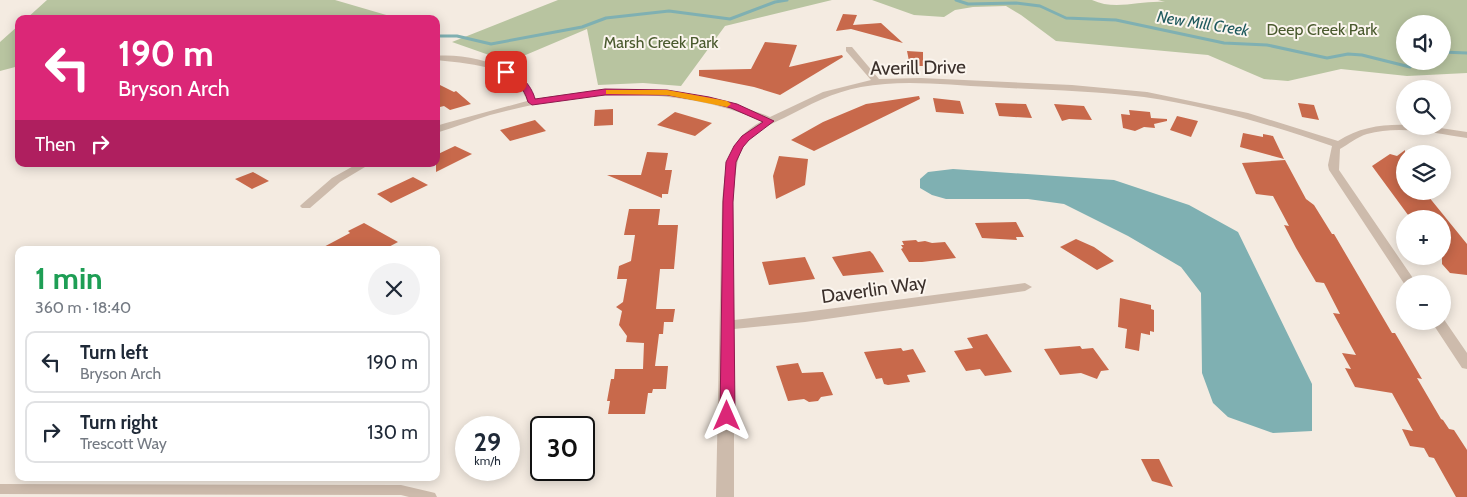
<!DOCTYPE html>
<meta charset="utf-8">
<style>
:root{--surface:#fff;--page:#f2f2f3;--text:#1f2937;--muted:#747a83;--line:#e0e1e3}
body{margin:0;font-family:Cabin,sans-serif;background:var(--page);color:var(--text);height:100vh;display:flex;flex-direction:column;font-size:19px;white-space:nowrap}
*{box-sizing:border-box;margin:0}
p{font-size:16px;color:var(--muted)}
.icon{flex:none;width:28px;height:28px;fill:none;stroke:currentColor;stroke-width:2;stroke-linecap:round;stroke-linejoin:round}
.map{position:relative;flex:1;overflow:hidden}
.details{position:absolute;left:15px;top:246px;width:425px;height:235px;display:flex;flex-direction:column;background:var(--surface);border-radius:10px;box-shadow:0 2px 12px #0003}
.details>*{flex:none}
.guide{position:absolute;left:15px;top:15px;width:425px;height:152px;border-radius:10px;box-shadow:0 2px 12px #0003;background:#db2777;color:#fff;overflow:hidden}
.buttons{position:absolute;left:1396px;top:15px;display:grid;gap:10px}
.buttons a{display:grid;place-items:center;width:55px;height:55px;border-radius:50%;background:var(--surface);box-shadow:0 2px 12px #0003;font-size:25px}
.speed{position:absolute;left:455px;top:416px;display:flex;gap:10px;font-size:25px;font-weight:700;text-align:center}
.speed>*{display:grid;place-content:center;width:65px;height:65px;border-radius:50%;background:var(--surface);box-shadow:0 2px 12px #0003;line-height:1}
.speed small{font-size:12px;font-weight:400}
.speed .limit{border:2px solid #111;border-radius:8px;background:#fff;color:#111}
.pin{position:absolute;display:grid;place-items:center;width:42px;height:42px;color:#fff;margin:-21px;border-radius:10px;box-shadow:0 2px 8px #0006}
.me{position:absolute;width:55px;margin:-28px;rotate:0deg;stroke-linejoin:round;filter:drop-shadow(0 0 4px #0008)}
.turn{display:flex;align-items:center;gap:18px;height:105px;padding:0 20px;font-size:22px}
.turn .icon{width:65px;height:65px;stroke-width:2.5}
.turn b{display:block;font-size:35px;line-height:42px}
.then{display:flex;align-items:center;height:48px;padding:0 20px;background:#0003;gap:10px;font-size:19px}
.round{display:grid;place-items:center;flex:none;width:52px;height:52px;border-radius:26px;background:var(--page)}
.head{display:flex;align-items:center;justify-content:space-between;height:85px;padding:0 20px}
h1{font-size:30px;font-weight:700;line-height:38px;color:#1e9e55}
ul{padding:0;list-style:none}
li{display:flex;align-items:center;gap:15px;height:62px;margin:0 10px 8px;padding:0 10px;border:2px solid var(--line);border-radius:10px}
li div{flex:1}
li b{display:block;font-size:19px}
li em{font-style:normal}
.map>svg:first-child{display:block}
.green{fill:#b8c4a0;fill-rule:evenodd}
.water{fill:#7fb0b2}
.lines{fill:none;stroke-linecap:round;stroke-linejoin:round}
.stream{stroke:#7fb0b2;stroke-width:3}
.building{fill:#c8694b}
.lane{fill:#cdbbac;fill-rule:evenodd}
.street{fill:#cdbbac;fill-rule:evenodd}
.route{fill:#db2777;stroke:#8e194d}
.slow{fill:#f59e0b}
.labels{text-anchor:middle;stroke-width:4;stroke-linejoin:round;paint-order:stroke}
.far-water-label{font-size:16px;font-style:italic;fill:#1f5a5e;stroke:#fbf5ee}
.far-park-label{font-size:16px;fill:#4a5a2e;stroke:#fbf5ee}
.street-label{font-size:19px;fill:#3b302b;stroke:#fbf5ee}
</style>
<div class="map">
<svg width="1467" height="497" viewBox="0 0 1467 497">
<rect width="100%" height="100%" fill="#f4ebe1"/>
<path class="green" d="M47,0H335L400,19H26Z
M558,0H832L725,26L681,86L643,83L598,85L587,29L509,62L452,42Z
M872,0H1092C1115,11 1141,0 1165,2L1158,0H1467V73L1407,76L1341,69L1288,81L1264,79L1208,55L1056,41L1021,15L1006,6L973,7L955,10L944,17L914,15ZM1405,24H1442V61H1405Z
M19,25V66L0,71V42Z"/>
<path class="water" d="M953,169L1114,180L1189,205L1238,232L1312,384V431L1273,433L1228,417L1213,403L1202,373L1201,293L1181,267L1128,236L1064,204L1028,199H946L932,195L920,188V179L928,172Z"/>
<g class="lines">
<path class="stream" d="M956,0L968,4L1016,3L1040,6L1066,18L1116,20L1224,43L1267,45L1327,58L1348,54L1362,55L1410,67L1413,61
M436,36H457L491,44L582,27L606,18L669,11L730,19L775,2L787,0
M1442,52L1467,53"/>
</g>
<path class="building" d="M843,14L857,15L853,25L881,23L903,43L851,29L836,31Z
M765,42L797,45L789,67L842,55L843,57L780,95L754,87L699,76V70L751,69Z
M907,51L923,52V66H910Z
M436,83L454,92L456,91L471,104L450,110L444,106L436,108Z
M919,96L920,99L814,151L791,140L823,122L866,104Z
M933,98L960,101L964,114L936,112Z
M995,103L1026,104L1032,118L999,116Z
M1298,103L1314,105L1319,120L1302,117Z
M1054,104L1084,106L1092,120L1069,119L1062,121Z
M613,109V125L594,126L595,110Z
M1129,110L1150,112L1151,118L1167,119V121L1154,124L1155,128L1144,127L1135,131L1123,128L1121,114L1130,115Z
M675,112L712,123L695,136L657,125Z
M1177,116L1198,121L1191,137L1170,130Z
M535,120L546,131L510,141L500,130Z
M1243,133L1263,137V134L1273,136L1284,159L1240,147Z
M455,146L472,154L436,172V155Z
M1405,150V191H1424L1467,244V275L1450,273L1442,264V219H1411L1372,166L1390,154L1397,156Z
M647,152L668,153L665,170H672L668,194H662V198L607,175H641Z
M779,156L808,159L805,185L776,199L773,176Z
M1285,160L1306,199L1314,205L1332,234H1334L1392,333H1395L1422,379L1417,378L1441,419L1443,420L1449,429L1454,430L1467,450V497H1456L1434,458L1429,457L1424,448L1410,446L1402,429L1413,431L1392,393L1355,387L1345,368L1351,369L1342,353L1356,355L1333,313L1340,314L1324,283L1316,282L1296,248L1284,225L1289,226L1273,196L1256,194L1242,163Z
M253,172L269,181L252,189L235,179Z
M413,177L428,185L391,203L377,194Z
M629,209H660L658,225H678L674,269H660L656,309H675L673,322H664L663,334H659L655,366H668L666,389H653L652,393H648L645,414H608L610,401H607L611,379H614L615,369H643L644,343L626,342L627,336L619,325L622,311L616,307L623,302L627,279H617L619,266L631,261L635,235H624Z
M1016,222L1024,237H1016L1017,240L982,238L975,223Z
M364,223L398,242L383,250H318L350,233L348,231Z
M1076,239L1094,247L1114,261L1097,270L1060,247Z
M916,240L918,242L925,241L932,243L945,242L956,258L922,262H909L901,249L903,248L901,245H904L902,241Z
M870,251L873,254L884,272L843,276L832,257Z
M805,257L815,279L769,285L762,262Z
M1120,298L1151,305V309L1154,310V332L1150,331V335L1141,333L1139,351L1125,348L1127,329L1118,327Z
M987,334L1004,360L1012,372L985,376L980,369L966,371L954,351L973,348L967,338Z
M1080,346L1082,349L1093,348L1109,370L1101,371L1097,379L1081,373L1060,375L1044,349Z
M901,348L903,351L913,349L926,372L907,375L910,382L888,385L884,384L882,378L876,379L864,352Z
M798,363L802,373L823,372L833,395L821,397L818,401L809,402L804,399L788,401L776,366Z
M1141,459H1159L1173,487L1152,481Z"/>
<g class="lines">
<path class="lane" d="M0,484L401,485L431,492L435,493L437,497H409L401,495L0,494Z"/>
<path class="street" d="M846,47H852L879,79L921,78L1072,85L1147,92L1248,113L1338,141C1377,116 1424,126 1467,132V138C1436,133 1398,125 1367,134C1357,137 1349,144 1340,149L1339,170L1417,284L1405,285L1329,170L1328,165L1332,146C1271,125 1208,106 1144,97C1093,91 1042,90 991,87C948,85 903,79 861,87C833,92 809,105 784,118C769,125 752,132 743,147C727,173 734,284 734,320L805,312L1025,283L1032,287L1025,291L805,322L734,329V497H716L722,202C726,165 726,141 762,121C677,85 586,90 498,113C477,118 457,127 436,133V126L446,123L527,101C514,64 468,64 436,60V56C469,53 523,66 536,99C615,84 694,86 770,117L823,92L871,80L846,51Z
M357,164H370L340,182L310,208H302L300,206L302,204L332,178Z
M1443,318L1467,353V369L1462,368L1431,321H1442Z"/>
</g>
<path class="route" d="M503,71C518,69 532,86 535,99L605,89L667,90L709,97L737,104L774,121L749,140L743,147L736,162L733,202L735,416L733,420L727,421L722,420L720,416L723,202L726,162L734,146L742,136L763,122L731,108L709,102L667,95H605L532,105L528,102C524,87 516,82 503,74Z"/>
<path class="slow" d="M606,90H667L727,101L731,104L727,107L667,95L609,94H606Z"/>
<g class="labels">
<g class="far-water-label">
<text transform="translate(1203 23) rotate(9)" y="6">New Mill Creek</text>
</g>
<g class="far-park-label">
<text x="1322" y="35">Deep Creek Park</text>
<text x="661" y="48">Marsh Creek Park</text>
</g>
<g class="street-label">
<text transform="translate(918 67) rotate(-1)" y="7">Averill Drive</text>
<text transform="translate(874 289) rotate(-8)" y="7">Daverlin Way</text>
</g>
</g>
</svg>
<div class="buttons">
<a><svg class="icon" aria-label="sound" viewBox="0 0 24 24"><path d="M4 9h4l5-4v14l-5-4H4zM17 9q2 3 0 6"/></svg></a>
<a><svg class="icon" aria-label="search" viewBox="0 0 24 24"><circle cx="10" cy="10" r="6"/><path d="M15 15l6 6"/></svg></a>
<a><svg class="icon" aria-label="layers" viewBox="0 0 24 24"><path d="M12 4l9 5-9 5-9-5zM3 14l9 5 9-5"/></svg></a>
<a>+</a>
<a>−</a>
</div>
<div class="speed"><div>29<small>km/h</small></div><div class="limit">30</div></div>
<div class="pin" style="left:506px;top:72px;background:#d93025"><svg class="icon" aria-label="arrive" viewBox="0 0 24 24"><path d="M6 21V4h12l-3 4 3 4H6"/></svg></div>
<svg class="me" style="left:727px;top:416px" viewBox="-20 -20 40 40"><path d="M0-17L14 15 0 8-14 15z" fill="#db2777" stroke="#fff" stroke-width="4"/></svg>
<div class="guide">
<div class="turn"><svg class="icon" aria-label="left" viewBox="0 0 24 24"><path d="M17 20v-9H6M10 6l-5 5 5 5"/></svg><div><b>190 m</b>Bryson Arch</div></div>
<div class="then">Then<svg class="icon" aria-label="right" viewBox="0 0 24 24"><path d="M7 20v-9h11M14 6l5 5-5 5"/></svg></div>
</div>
<section class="details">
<div class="head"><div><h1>1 min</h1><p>360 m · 18:40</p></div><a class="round"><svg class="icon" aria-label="close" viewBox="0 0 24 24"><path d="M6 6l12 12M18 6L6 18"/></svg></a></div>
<ul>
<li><svg class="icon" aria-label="left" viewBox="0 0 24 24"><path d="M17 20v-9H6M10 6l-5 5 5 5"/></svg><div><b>Turn left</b><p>Bryson Arch</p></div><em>190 m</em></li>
<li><svg class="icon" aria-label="right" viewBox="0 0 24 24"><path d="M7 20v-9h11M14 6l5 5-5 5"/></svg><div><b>Turn right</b><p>Trescott Way</p></div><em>130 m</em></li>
</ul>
</section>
</div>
